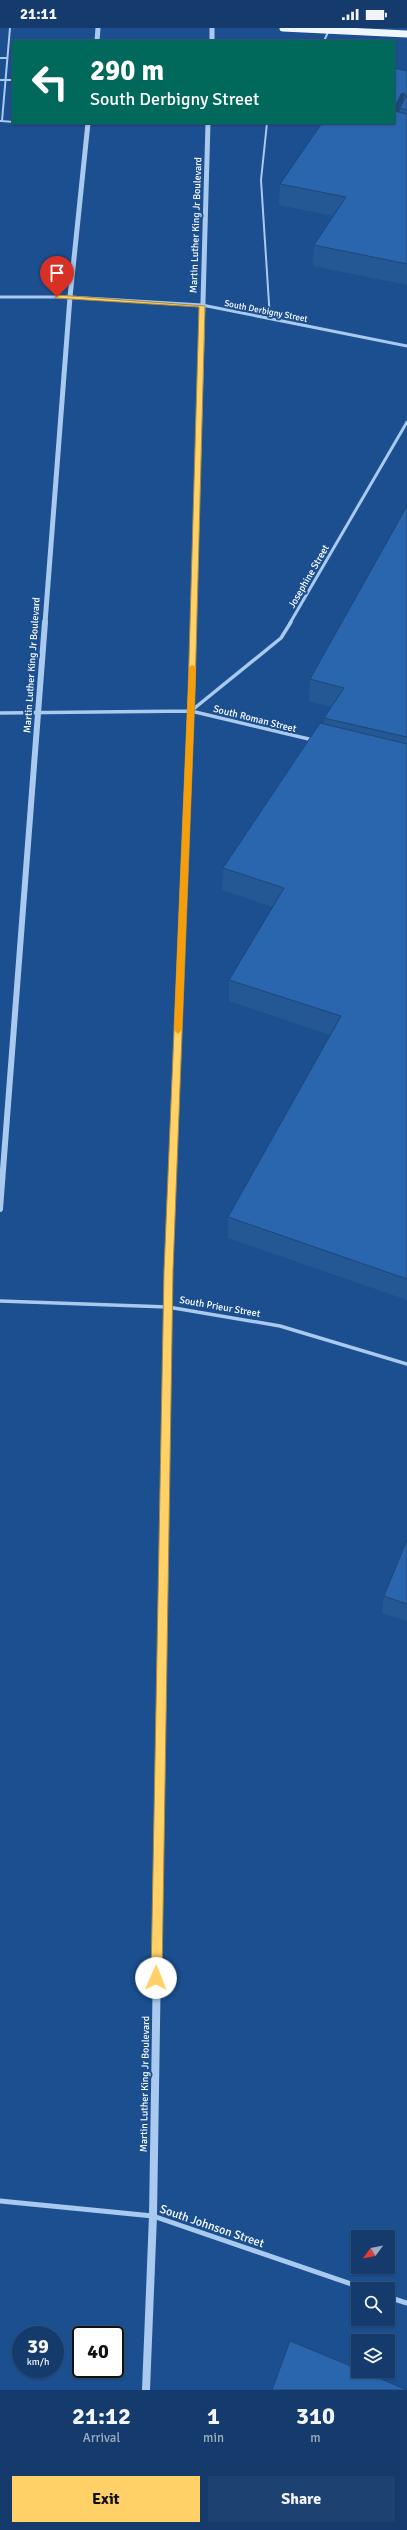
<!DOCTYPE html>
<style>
:root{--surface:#143b6b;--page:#1d4271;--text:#f1f3f6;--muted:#9dadc1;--line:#33557e;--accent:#ffd166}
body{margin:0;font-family:Signika,sans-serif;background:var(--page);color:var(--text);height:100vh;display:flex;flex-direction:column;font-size:15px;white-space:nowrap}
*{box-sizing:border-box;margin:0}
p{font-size:13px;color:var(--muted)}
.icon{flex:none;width:22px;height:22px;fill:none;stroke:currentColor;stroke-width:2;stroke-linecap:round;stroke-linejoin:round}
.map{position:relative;height:2362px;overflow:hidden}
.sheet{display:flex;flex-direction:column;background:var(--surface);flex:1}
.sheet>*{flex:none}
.guide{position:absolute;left:12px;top:12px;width:383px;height:84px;border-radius:0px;box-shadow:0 1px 3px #0004,0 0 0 1px var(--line);background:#00695c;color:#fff;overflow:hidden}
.needle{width:26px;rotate:238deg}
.buttons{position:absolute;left:351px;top:2202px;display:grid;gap:8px}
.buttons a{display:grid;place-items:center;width:44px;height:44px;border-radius:0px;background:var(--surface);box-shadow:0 1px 3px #0004,0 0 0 1px var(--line);font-size:20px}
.speed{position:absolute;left:12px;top:2298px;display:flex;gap:8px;font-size:20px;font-weight:700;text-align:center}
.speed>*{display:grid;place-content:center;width:52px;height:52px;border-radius:50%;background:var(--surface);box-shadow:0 1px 3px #0004,0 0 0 1px var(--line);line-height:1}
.speed small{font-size:10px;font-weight:400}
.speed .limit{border:2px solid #111;border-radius:6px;background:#fff;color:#111}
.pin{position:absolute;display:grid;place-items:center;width:34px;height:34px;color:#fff;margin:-41px -17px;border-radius:50% 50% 50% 0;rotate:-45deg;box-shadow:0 0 4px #0007}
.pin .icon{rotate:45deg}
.me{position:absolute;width:44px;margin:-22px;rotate:1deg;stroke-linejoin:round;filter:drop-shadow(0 0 3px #0008)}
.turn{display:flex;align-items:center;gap:14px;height:84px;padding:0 12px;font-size:18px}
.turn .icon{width:52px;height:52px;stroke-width:2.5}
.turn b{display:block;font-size:28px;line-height:34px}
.eta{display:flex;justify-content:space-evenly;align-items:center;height:68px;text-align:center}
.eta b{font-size:24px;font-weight:800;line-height:28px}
.primary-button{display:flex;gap:8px;margin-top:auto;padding:8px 12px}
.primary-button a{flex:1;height:46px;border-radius:0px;background:var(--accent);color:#111;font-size:16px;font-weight:800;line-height:46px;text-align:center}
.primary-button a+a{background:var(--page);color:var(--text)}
.status{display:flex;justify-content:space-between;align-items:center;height:28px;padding:0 20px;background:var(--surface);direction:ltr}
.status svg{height:11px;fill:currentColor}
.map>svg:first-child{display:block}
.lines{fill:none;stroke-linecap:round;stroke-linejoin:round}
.service{stroke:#a9c9ee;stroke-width:2}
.minor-far2{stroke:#a9c9ee;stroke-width:3}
.minor-far1{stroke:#a9c9ee;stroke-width:3.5}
.minor{stroke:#a9c9ee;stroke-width:5}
.tertiary-far2{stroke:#a9c9ee;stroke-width:5}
.tertiary-far1{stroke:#a9c9ee;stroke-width:6}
.tertiary{stroke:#a9c9ee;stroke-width:8}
.primary{stroke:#f0f6ff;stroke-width:7}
.wall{fill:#245895}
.shaded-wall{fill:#1d4779}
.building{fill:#2a66ad;stroke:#1d4779}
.route{fill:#ffd166;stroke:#a68842}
.slow{fill:#f59e0b}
.labels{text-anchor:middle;stroke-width:4;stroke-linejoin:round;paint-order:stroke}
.far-street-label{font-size:9px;fill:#fff;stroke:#1b4f8f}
.street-label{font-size:10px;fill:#fff;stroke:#1b4f8f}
.near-street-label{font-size:12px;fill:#fff;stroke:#1b4f8f}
</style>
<div class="status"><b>21:11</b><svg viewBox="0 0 49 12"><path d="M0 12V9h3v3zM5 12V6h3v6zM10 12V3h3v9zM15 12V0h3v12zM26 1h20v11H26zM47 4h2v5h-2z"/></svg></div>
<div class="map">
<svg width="407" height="2362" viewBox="0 0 407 2362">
<rect width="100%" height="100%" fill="#1b4f8f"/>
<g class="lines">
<path class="service" d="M324,13L329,2
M0,30H7
M0,52H13
M0,93H2L10,0
M2,93L13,94
M267,95L261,152L270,291"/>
<path class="minor-far2" d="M0,269H70L202,277L407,318
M290,595L407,394"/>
<path class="minor-far1" d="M191,683L281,610L291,594
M0,685L191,683L313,712
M0,1273L168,1279L280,1298L407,1336"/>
<path class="minor" d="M0,2173L153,2188L366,2261
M388,2269L407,2275"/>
<path class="tertiary-far2" d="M212,0V13
M97,13L98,0
M45,595L70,269L88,95
M194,595L208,95"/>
<path class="tertiary-far1" d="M0,1181L45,594
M166,1365L168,1243L194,594"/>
<path class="tertiary" d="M146,2362L153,2188L166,1364"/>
<path class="primary" d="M283,0L407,6"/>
</g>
<path class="wall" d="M394,40L407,43V257L313,238L314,217L333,188L279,177L280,156L394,95Z
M407,478V1272L228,1210V1189L330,1007L229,973V952L273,879L222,862L223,840L324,696V690L332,679L309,673L310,651Z
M407,1512V1593L382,1585L384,1568Z"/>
<path class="shaded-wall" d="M404,65L403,81L400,80L399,88L394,89L395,79L401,66Z"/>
<path class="building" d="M394,40L407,43V82L400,80L406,68L404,65L401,66L395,79H394Z
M394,83L407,86V236L314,217L346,169L280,156L322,95H394Z
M407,478V709L324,690L344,660L310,651Z
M320,695L407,716V1251L228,1189L341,988L229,952L284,860L223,840Z
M407,1512V1576L384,1568Z
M290,2313L358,2341V2343H362L407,2362H272Z"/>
<path class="route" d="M57,267L205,278L195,666L173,1243L162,1950L156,1955L151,1950L164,1243L188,666L199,279L55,270Z"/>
<path class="slow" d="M192,637L196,639L182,1002L178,1006L174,1002L189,639Z"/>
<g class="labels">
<g class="far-street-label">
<text transform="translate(266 283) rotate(11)" y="3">South Derbigny Street</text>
</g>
<g class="street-label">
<text transform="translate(195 197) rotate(-88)" y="4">Martin Luther King Jr Boulevard</text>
<text transform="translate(308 548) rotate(-60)" y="4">Josephine Street</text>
<text transform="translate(31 637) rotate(-86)" y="4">Martin Luther King Jr Boulevard</text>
<text transform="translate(255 690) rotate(14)" y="4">South Roman Street</text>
<text transform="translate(220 1278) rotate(10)" y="4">South Prieur Street</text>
<text transform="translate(144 2056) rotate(-89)" y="4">Martin Luther King Jr Boulevard</text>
</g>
<g class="near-street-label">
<text transform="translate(212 2198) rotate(19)" y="4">South Johnson Street</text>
</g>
</g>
</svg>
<div class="buttons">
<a><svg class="needle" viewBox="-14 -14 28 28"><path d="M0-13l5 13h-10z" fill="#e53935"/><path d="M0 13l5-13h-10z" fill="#9dadc1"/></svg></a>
<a><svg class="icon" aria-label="search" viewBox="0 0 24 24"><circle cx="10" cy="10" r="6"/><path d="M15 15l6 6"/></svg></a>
<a><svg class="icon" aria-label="layers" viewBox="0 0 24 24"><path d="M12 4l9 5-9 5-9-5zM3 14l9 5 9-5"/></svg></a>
</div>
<div class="speed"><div>39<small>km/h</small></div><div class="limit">40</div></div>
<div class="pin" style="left:57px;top:269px;background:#d93025"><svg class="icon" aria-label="arrive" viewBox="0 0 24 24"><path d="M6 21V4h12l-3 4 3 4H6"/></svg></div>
<svg class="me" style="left:156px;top:1950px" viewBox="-20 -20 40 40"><circle r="19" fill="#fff"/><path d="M0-13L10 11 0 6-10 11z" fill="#ffd166"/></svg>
<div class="guide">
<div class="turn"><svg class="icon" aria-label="left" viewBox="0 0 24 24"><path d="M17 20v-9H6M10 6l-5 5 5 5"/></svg><div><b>290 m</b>South Derbigny Street</div></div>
</div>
</div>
<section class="sheet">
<div class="eta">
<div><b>21:12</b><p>Arrival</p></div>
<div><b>1</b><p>min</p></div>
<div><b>310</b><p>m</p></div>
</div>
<div class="primary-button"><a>Exit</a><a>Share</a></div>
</section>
